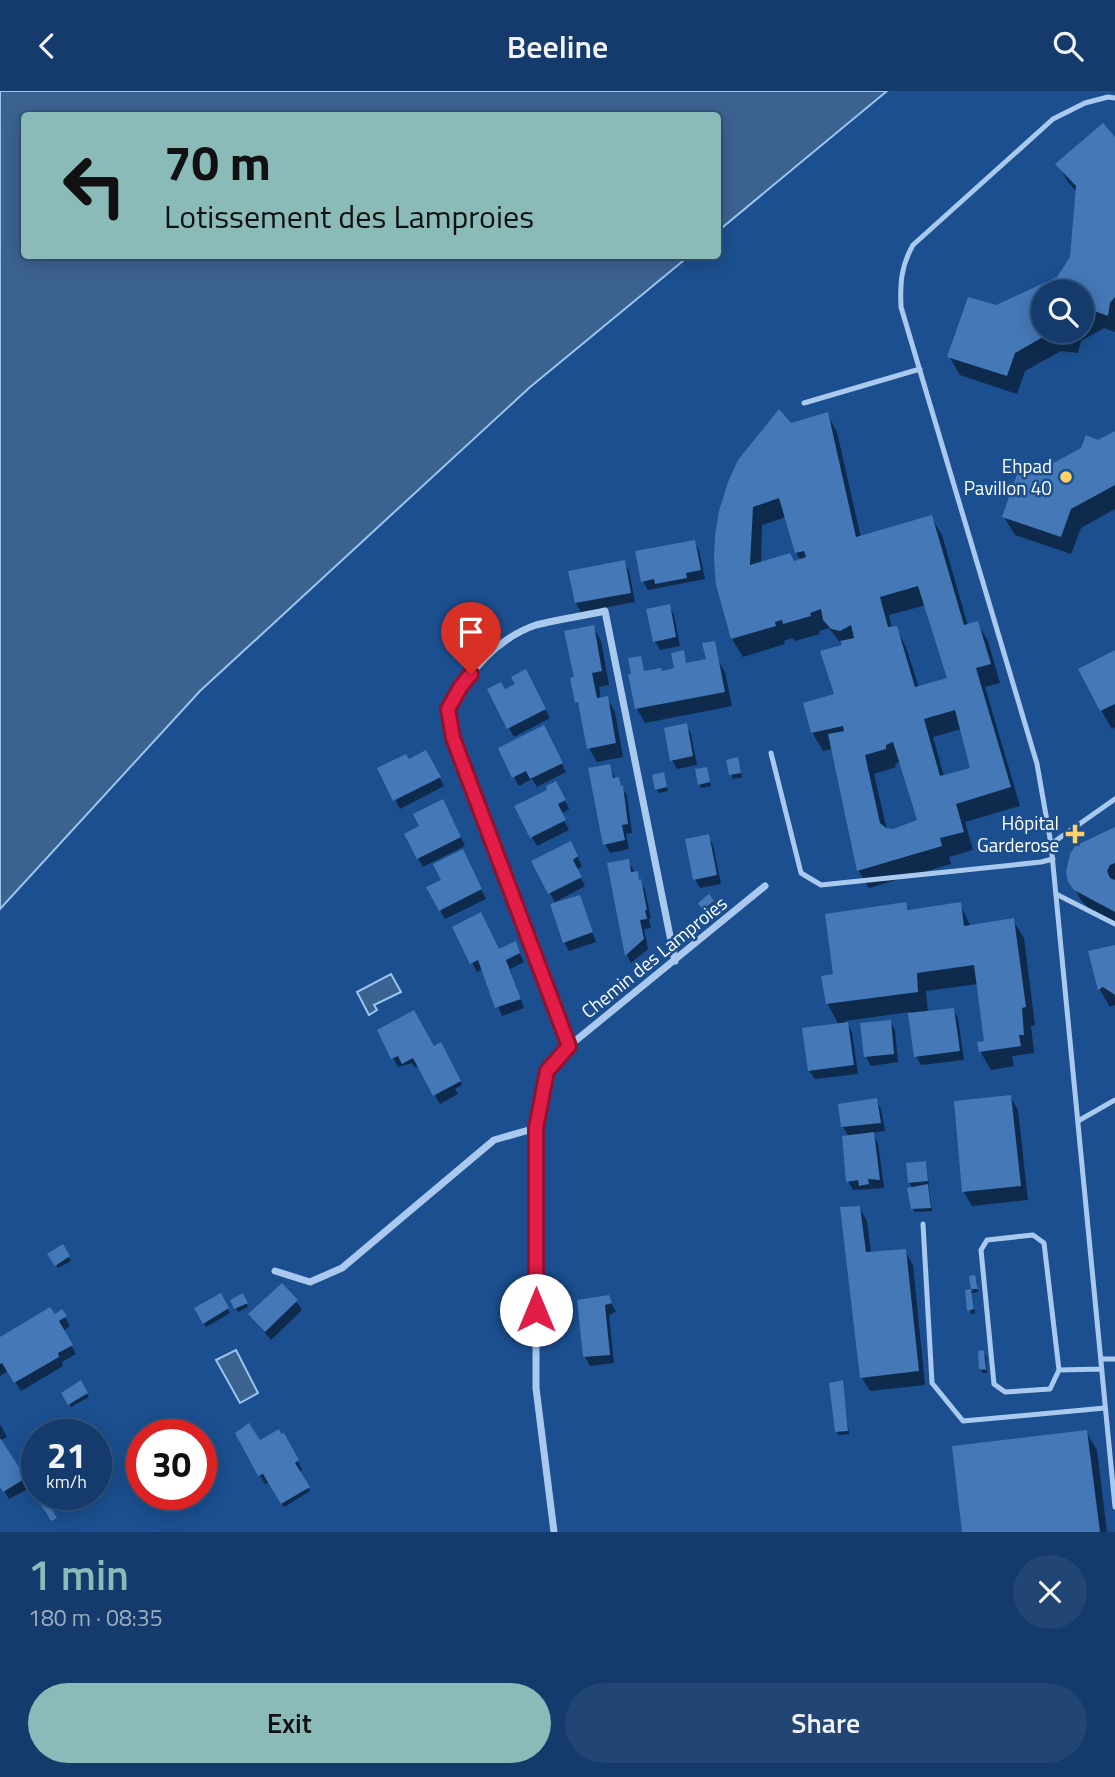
<!DOCTYPE html>
<meta charset="utf-8">
<style>
:root{--surface:#143b6b;--page:#214673;--text:#f1f3f6;--muted:#9dadc1;--line:#33557e;--accent:#8bbbb9}
body{margin:0;font-family:"Titillium Web",sans-serif;background:var(--page);color:var(--text);height:100vh;display:flex;flex-direction:column;font-size:26px;white-space:nowrap}
*{box-sizing:border-box;margin:0}
p{font-size:23px;color:var(--muted)}
.icon{flex:none;width:38px;height:38px;fill:none;stroke:currentColor;stroke-width:2;stroke-linecap:round;stroke-linejoin:round}
.map{position:relative;height:1441px;overflow:hidden}
.panel{display:flex;flex-direction:column;background:var(--surface);flex:1}
.panel>*{flex:none}
.guide{position:absolute;left:21px;top:21px;width:700px;height:147px;border-radius:7px;box-shadow:0 4px 18px #0003,0 0 0 2px var(--line);background:#8bbbb9;color:#111;overflow:hidden}
.tools{position:absolute;left:1031px;top:189px;display:grid;gap:14px}
.tools a{display:grid;place-items:center;width:63px;height:63px;border-radius:50%;background:var(--surface);box-shadow:0 4px 18px #0003,0 0 0 2px var(--line);font-size:35px}
.speed{position:absolute;left:21px;top:1328px;display:flex;gap:14px;font-size:35px;font-weight:700;text-align:center}
.speed>*{display:grid;place-content:center;width:91px;height:91px;border-radius:50%;background:var(--surface);box-shadow:0 4px 18px #0003,0 0 0 2px var(--line);line-height:1}
.speed small{font-size:18px;font-weight:400}
.speed .limit{border:10px solid #d22;background:#fff;color:#111}
.pin{position:absolute;display:grid;place-items:center;width:60px;height:60px;color:#fff;margin:-72px -30px;border-radius:50% 50% 50% 0;rotate:-45deg;box-shadow:0 0 7px #0007}
.pin .icon{rotate:45deg}
.me{position:absolute;width:77px;margin:-38px;rotate:0deg;stroke-linejoin:round;filter:drop-shadow(0 0 5px #0008)}
.turn{display:flex;align-items:center;gap:24px;height:147px;padding:0 28px;font-size:32px}
.turn .icon{width:91px;height:91px;stroke-width:2.5}
.turn b{display:block;font-size:49px;line-height:60px}
.round{display:grid;place-items:center;flex:none;width:74px;height:74px;border-radius:37px;background:var(--page)}
.overview{display:flex;align-items:center;justify-content:space-between;height:119px;padding:0 28px}
h1{font-size:42px;font-weight:600;line-height:52px;color:var(--accent)}
.action{display:flex;gap:14px;margin-top:auto;padding:14px 28px}
.action a{flex:1;height:80px;border-radius:42px;background:var(--accent);color:#111;font-size:28px;font-weight:600;line-height:80px;text-align:center}
.action a+a{background:var(--page);color:var(--text)}
header{display:flex;justify-content:space-between;align-items:center;height:91px;padding:0 28px;background:var(--surface);font-size:32px;font-weight:600}
.map>svg:first-child{display:block}
.water{fill:#3c6290;stroke:#9cc4f0;stroke-width:2}
.shadow{fill:#0007;fill-rule:evenodd}
.building{fill:#4478b7;fill-rule:evenodd}
.lines{fill:none;stroke-linecap:round;stroke-linejoin:round}
.lane{stroke:#a9c9ee;stroke-width:5}
.street{stroke:#a9c9ee;stroke-width:7}
.route-casing{stroke:#92132f;stroke-width:18}
.route{stroke:#e11d48;stroke-width:12}
.poi-dot{fill:#ffd166;stroke:#1b4f8f;stroke-width:2.5}
.labels{text-anchor:middle;stroke-width:5;stroke-linejoin:round;paint-order:stroke}
.poi-label{font-size:19px;fill:#fff;stroke:#1b4f8f;text-anchor:end}
.street-label{font-size:19px;fill:#fff;stroke:#1b4f8f}
</style>
<header><svg class="icon" aria-label="back" viewBox="0 0 24 24"><path d="M15 5l-7 7 7 7"/></svg>Beeline<svg class="icon" aria-label="search" viewBox="0 0 24 24"><circle cx="10" cy="10" r="6"/><path d="M15 15l6 6"/></svg></header>
<div class="map">
<svg width="1115" height="1441" viewBox="0 0 1115 1441">
<rect width="100%" height="100%" fill="#1b4f8f"/>
<path class="water" d="M0,0H887L718,140V24H24V164L689,165L529,297L200,600L0,818Z
M391,883L401,901L374,914L377,919L369,924L357,901Z
M236,1259L258,1302L240,1312L216,1269Z"/>
<path class="shadow" d="M1115,48V241L1104,237L1081,250L1078,262L1061,260L1025,280L1017,303L960,284L949,265L996,216L1059,187L1072,167L1077,101L1068,91L1058,73ZM1043,201H1082V240H1043Z
M827,323L837,341L861,447L931,426L942,444L968,535L977,532L988,550L1000,592L985,596L1020,715L965,731L973,759L949,766L951,773L869,797L858,779L833,658L823,660L812,641L835,605L843,555L829,537L819,540L820,543L795,550L792,547L784,550L785,553L743,566L732,548L718,494L715,468L791,334ZM786,426L796,461L801,470L761,472L762,434ZM926,514L949,588L919,597L906,556L896,537H892L889,524ZM961,638L972,678L944,685L933,646ZM901,670L919,730L893,739H887L874,683L896,676L895,673Z
M1115,342V418L1081,437L1071,463L1015,444L1004,426L1044,379Z
M694,451L699,459L705,488L648,499L643,490Z
M624,471L629,480L635,511L581,521L576,512L570,481Z
M669,515L674,524L680,555L660,559L655,550Z
M593,536L601,550L609,594L599,596L601,608L607,607L615,621L623,666L597,671L589,657L582,621L577,611L576,588Z
M714,552L719,571L725,581L732,615L645,632L637,618L630,585L676,578L683,561L687,575L709,570Z
M1115,561V636L1112,638L1101,619Z
M530,589L550,627L514,646L509,637L505,600Z
M686,634L691,643L697,674L677,678L672,669Z
M548,645L566,681L537,696L532,688L519,695L514,686Z
M426,661L444,695L400,718L380,678L409,670Z
M737,668L742,686L733,688L728,670Z
M609,675L616,689L618,688L627,705L632,742L626,743L629,758L610,762L605,753Z
M706,678L711,695L701,697L699,693Z
M663,683L668,700L659,702L656,698Z
M561,701L569,718L561,723L569,739L537,755L532,746Z
M448,719L465,755L423,776L418,767Z
M1115,738V833L1092,821L1081,809L1070,790Z
M708,745L713,754L721,793L700,797L695,788Z
M575,761L582,775L577,779L585,795L555,811L550,802Z
M467,769L486,808L445,828L428,797L444,789Z
M628,770L645,799L651,828H649L651,837L644,838L648,858L631,872L627,864L609,774Z
M579,806L596,851L569,860L564,851Z
M713,811L715,815L707,821L702,816Z
M905,813L910,820L960,813L971,836L1013,829L1024,847L1035,934L1031,935L1034,962L1012,965L1014,975L991,979L980,960L986,952L978,893L926,900L928,922L953,918L958,927L964,969L921,974L916,965L910,921L845,930L852,941L858,983L815,988L809,980L839,934L827,912L835,884Z
M454,837L499,860L515,853L524,871L510,878L524,917L502,925L483,878L477,881Z
M1115,856V914L1110,916L1100,899L1090,862Z
M890,930L895,939L898,971L871,975L866,966Z
M379,940L434,958L443,957L462,994L455,998L458,1003L440,1013L419,975L415,977L412,972L398,976Z
M1010,1005L1018,1019L1028,1109L972,1115L964,1101L956,1012Z
M876,1009L881,1018L885,1040L872,1042L878,1052L884,1097L853,1099L848,1090L849,1046L843,1036Z
M926,1071L932,1120L915,1121L913,1118V1098L909,1092Z
M859,1116L867,1130L871,1162L905,1160L913,1174L925,1294L870,1300L862,1287Z
M63,1155L71,1170L58,1177L49,1163Z
M971,1186H974L977,1190L978,1201L972,1202L975,1222L971,1223L967,1200H973Z
M220,1204L230,1222L206,1236L196,1218Z
M242,1204L248,1216L238,1221L232,1210Z
M608,1206L616,1221L609,1224L614,1272L590,1275L585,1266L579,1211Z
M296,1210L302,1219L271,1249L250,1223Z
M62,1221L70,1235L63,1240L76,1263L62,1271L63,1275L21,1300L8,1280L0,1285V1247Z
M983,1261L986,1265L987,1282H983L981,1278Z
M842,1291L849,1343L839,1344L836,1340Z
M80,1292L89,1306L71,1316L63,1303Z
M0,1333L7,1346L1,1349L30,1397L9,1408L0,1393Z
M1086,1341L1097,1359L1107,1441H964Z
M237,1342L259,1351L289,1353L302,1379L300,1382L310,1400L284,1416L270,1391L265,1393Z"/>
<path class="building" d="M1103,32L1115,46V206L1110,212L1108,225L1092,219L1082,225V201H1043V240H1069L1068,244L1050,242L1015,262L1007,285L947,266L968,206L996,214L1057,186L1070,166L1076,95L1055,73Z
M779,318L791,332L828,321L856,446L932,424L964,534L978,530L991,573L976,577L1011,696L956,713L964,741L940,747L942,755L857,780L828,643L844,640L843,635L811,642L803,612L834,603L820,560L842,554L840,550L854,547L851,534L840,540L831,538L823,529L821,518L810,522L811,525L783,533L782,529L775,531L776,535L731,548L716,494L714,468L715,444L719,420L728,391L738,369ZM779,407L795,462L804,460L806,466L794,470L790,462L750,474L753,416ZM918,495L947,587L915,596L897,535L888,536L880,506ZM955,619L970,677L940,685L924,628ZM893,651L917,729L893,738L886,737L880,732L865,664L886,658V654Z
M1115,340V394L1071,418L1061,446L1002,426L1022,369L1044,377L1081,357L1086,344L1098,349Z
M695,449L701,479L686,482L687,487L655,493L654,488L641,491L635,460Z
M625,469L631,502L575,512L568,480Z
M670,513L676,546L653,551L646,518Z
M594,534L602,580L592,582L597,607L608,605L616,652L587,658L578,611L575,612L570,587L574,586L564,540Z
M715,550L725,601L635,618L628,583H631L628,567L641,565L644,580L661,577L662,580L674,577L671,562L684,559L686,572L706,568L702,552Z
M1115,559V613L1100,620L1078,578Z
M526,578L546,618L507,638L487,598L501,591L505,598L515,593L511,586Z
M687,632L693,665L670,670L664,637Z
M544,634L563,672L530,688L526,680L512,687L498,657Z
M426,659L441,686L393,710L377,677L406,663L409,668Z
M738,666L741,682L729,684L726,669Z
M610,673L613,687L619,686L621,695L623,694L628,733L622,734L625,749L603,754L588,677Z
M707,676L710,691L698,694L695,678Z
M664,681L667,696L655,699L652,684Z
M556,690L566,709L558,713L566,729L530,747L514,715L547,699L546,695Z
M443,708L461,746L417,768L404,743L419,735L413,723Z
M1115,736V772L1110,774L1107,780L1110,787L1115,789V821L1074,799L1068,791L1066,781L1070,763L1075,755Z
M709,743L717,784L693,789L685,748Z
M571,750L578,765L573,769L582,786L548,803L531,770Z
M463,758L482,798L439,820L426,796L441,789L433,773Z
M629,768L631,781L638,780L639,789L641,788L647,819H645L647,828L640,829L644,848L625,865L607,772Z
M709,803L714,810L703,819L698,812Z
M580,804L593,841L563,852L550,813Z
M906,811L908,819L961,811L964,835L1014,827L1026,916L1022,917L1024,944H1019L1021,955L979,961L977,951L984,950L974,874L917,882L918,901L826,913L821,885L833,883L825,823Z
M481,821L499,858L516,850L520,862L506,869L521,908L495,917L478,869L470,873L452,836Z
M1115,854V904L1103,896L1098,899L1088,860Z
M954,917L960,960L914,966L908,922Z
M414,919L434,955L441,951L461,990L433,1005L413,967L402,973L398,965L391,968L377,939Z
M891,929L894,963L864,966L860,932Z
M848,931L854,974L808,980L802,937Z
M1011,1004L1021,1095L962,1101L954,1010Z
M877,1007L881,1032L841,1036L838,1013Z
M874,1041L880,1089L868,1088L869,1093L859,1095L858,1089L846,1091L842,1045Z
M926,1070L928,1090L908,1092L906,1072Z
M928,1093L931,1117L911,1118L907,1097Z
M860,1115L866,1161L906,1158L919,1280L860,1287L840,1116Z
M63,1153L70,1165L55,1175L47,1163Z
M975,1184L978,1198H971L969,1185Z
M282,1192L298,1209L265,1241L248,1223Z
M971,1198L974,1218L967,1220L965,1199Z
M221,1202L229,1217L203,1233L194,1217Z
M243,1202L248,1212L234,1218L230,1209Z
M609,1204L612,1212L605,1214L610,1264L583,1266L577,1209Z
M50,1216L55,1223L62,1218L67,1225L59,1230L73,1254L58,1262L59,1266L14,1292L2,1272L0,1273V1246Z
M984,1259L986,1279L979,1278L978,1260Z
M81,1289L88,1302L68,1314L61,1302Z
M843,1289L848,1340L835,1341L829,1292Z
M62,1328L67,1338L58,1344H49L45,1339Z
M249,1332L260,1349L279,1338L281,1343L284,1342L299,1369L295,1372L310,1396L281,1413L263,1383L258,1385L235,1342Z
M1087,1339L1100,1441H962L952,1355Z
M0,1347L26,1387L3,1401L0,1396Z
M35,1404H43L57,1427L51,1430Z"/>
<g class="lines">
<path class="lane" d="M1115,7L1108,6L1085,12L1053,28L913,154C901,175 900,192 901,216L1037,673L1051,753L1115,1416
M804,312L920,278
M771,662L801,782L821,794L1041,771L1053,768
M1051,753L1115,708
M1056,803L1115,833
M1078,1030L1115,1009
M923,1133L932,1292L963,1330L1105,1317
M1033,1144L1044,1152L1059,1279L1050,1298L1005,1301L994,1293L981,1159L987,1149Z
M1101,1268H1115
M1059,1279L1102,1278"/>
<path class="street" d="M569,955L453,647L448,618C467,583 497,547 536,534C559,528 583,525 605,520L675,870
M536,1037L547,980L569,955L765,795
M275,1180L310,1191L342,1177L494,1049L536,1037V1297L554,1441"/>
</g>
<g class="lines">
<defs>
<path id="route" d="M471,583L461,595L448,618L453,647L569,955L547,980L536,1037V1219"/>
</defs>
<use href="#route" class="route-casing"/>
<use href="#route" class="route"/>
</g>
<g class="poi-dot">
<circle cx="1066" cy="386" r="7"/>
<path d="M1071.5 732.5h7v7h7v7h-7v7h-7v-7h-7v-7h7z"/>
</g>
<g class="labels">
<g class="poi-label">
<text x="1052" y="382">Ehpad<tspan x="1052" dy="22">Pavillon 40</tspan></text>
<text x="1059" y="739">Hôpital<tspan x="1059" dy="22">Garderose</tspan></text>
</g>
<g class="street-label">
<text transform="translate(654 866) rotate(-39)" y="7">Chemin des Lamproies</text>
</g>
</g>
</svg>
<div class="tools">
<a><svg class="icon" aria-label="search" viewBox="0 0 24 24"><circle cx="10" cy="10" r="6"/><path d="M15 15l6 6"/></svg></a>
</div>
<div class="speed"><div>21<small>km/h</small></div><div class="limit">30</div></div>
<div class="pin" style="left:471px;top:583px;background:#d93025"><svg class="icon" aria-label="arrive" viewBox="0 0 24 24"><path d="M6 21V4h12l-3 4 3 4H6"/></svg></div>
<svg class="me" style="left:536px;top:1219px" viewBox="-20 -20 40 40"><circle r="19" fill="#fff"/><path d="M0-13L10 11 0 6-10 11z" fill="#e11d48"/></svg>
<div class="guide">
<div class="turn"><svg class="icon" aria-label="left" viewBox="0 0 24 24"><path d="M17 20v-9H6M10 6l-5 5 5 5"/></svg><div><b>70 m</b>Lotissement des Lamproies</div></div>
</div>
</div>
<section class="panel">
<div class="overview"><div><h1>1 min</h1><p>180 m · 08:35</p></div><a class="round"><svg class="icon" aria-label="close" viewBox="0 0 24 24"><path d="M6 6l12 12M18 6L6 18"/></svg></a></div>
<div class="action"><a>Exit</a><a>Share</a></div>
</section>
